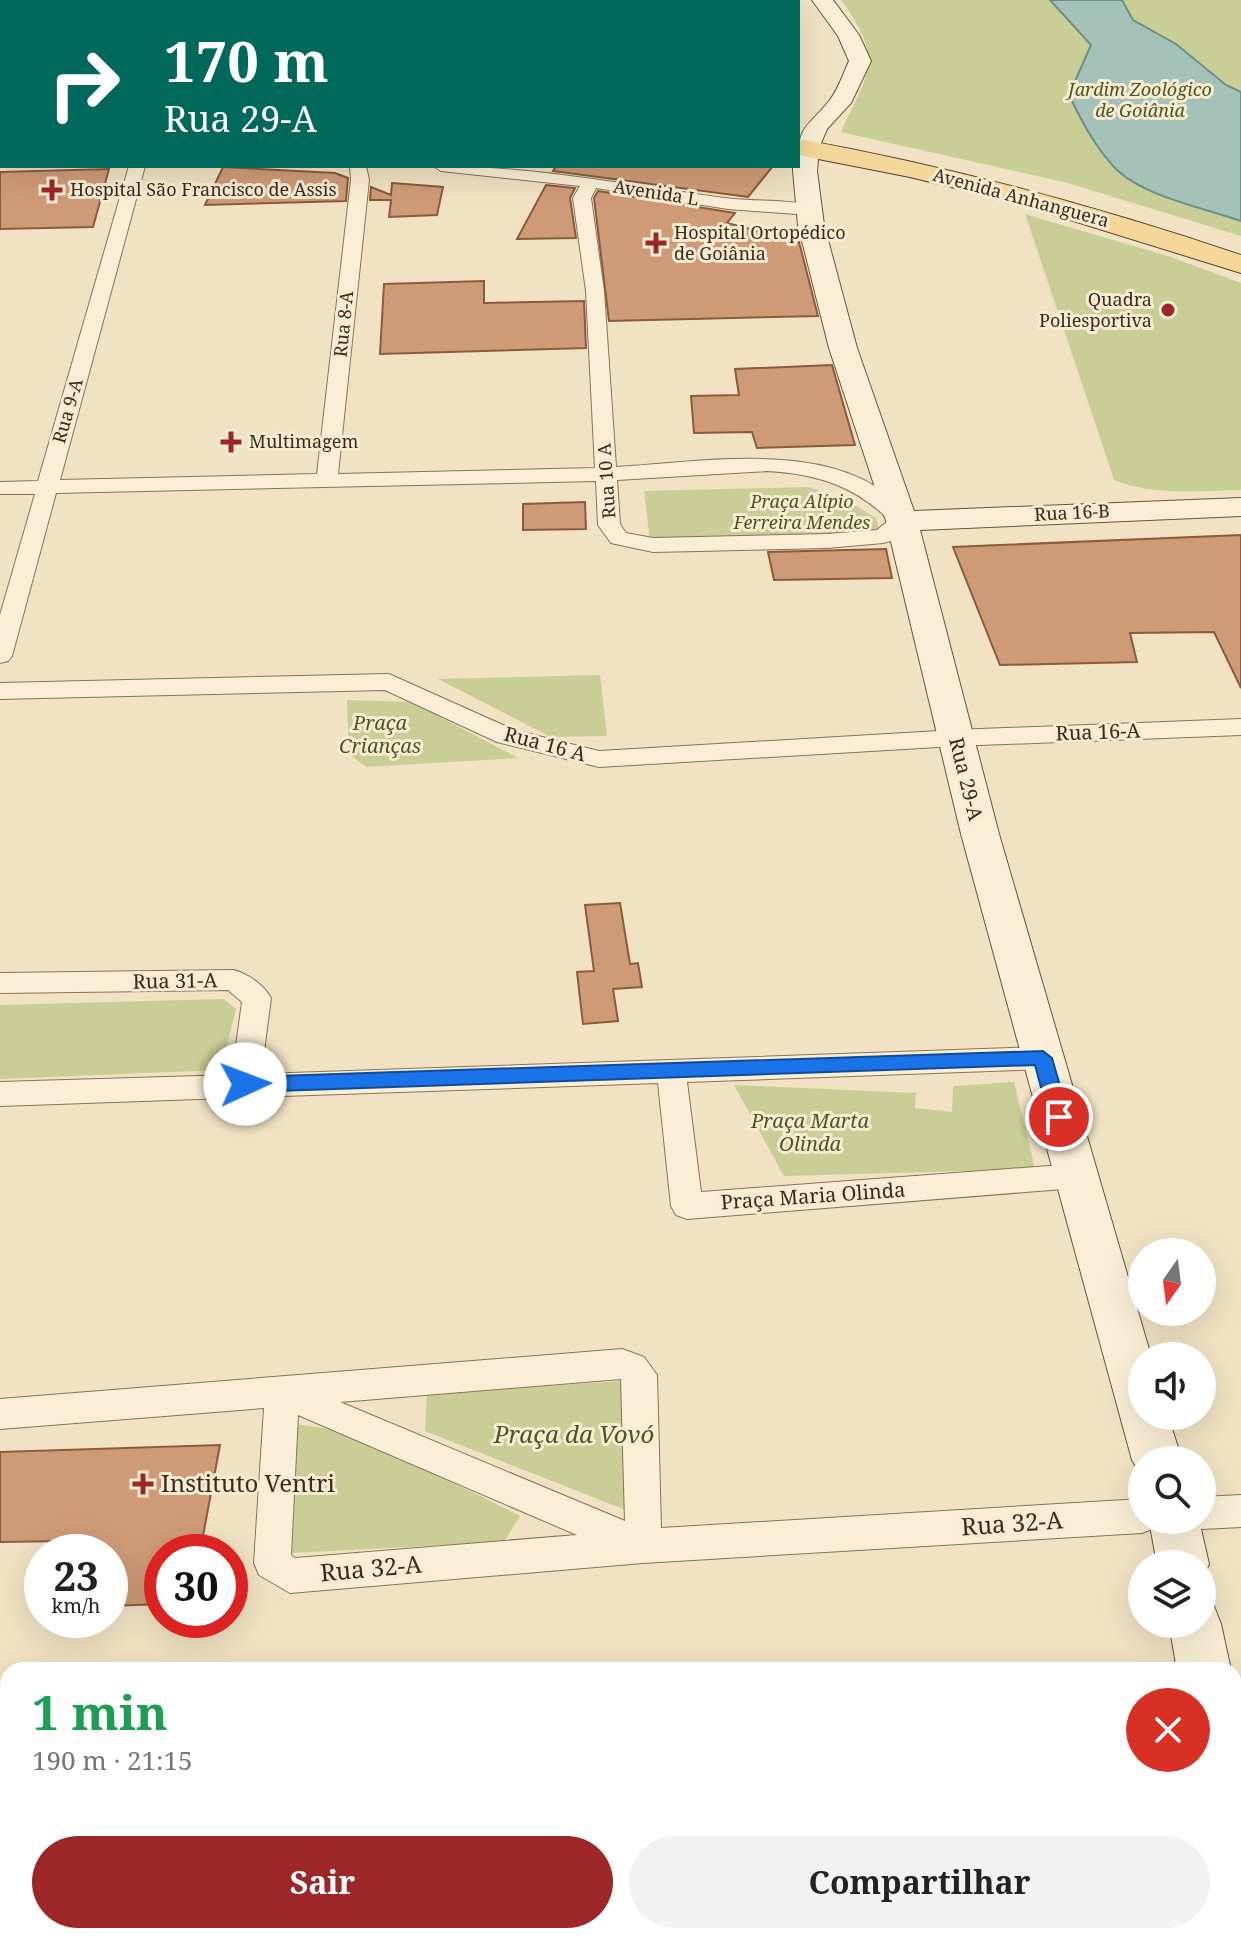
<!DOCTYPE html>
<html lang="pt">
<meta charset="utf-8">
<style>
:root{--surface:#fff;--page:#f2f2f2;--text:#222;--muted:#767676;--accent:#9c2628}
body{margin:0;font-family:"Noto Serif",serif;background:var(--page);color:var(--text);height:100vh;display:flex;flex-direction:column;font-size:30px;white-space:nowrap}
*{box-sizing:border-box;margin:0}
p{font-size:26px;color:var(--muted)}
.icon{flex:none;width:44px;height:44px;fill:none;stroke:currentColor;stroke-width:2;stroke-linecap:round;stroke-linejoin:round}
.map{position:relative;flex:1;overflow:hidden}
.panel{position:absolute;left:0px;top:1662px;width:1242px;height:282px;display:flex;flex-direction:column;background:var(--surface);border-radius:24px 24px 0 0;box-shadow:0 8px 32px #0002}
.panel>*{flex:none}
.top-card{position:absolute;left:0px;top:0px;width:800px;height:168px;box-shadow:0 8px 32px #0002;background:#00695c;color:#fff;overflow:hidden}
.needle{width:52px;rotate:194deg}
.tools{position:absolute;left:1128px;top:1238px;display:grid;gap:16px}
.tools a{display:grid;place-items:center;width:88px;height:88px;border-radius:50%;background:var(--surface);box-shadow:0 8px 32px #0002;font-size:40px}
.speed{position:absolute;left:24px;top:1534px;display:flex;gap:16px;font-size:40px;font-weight:700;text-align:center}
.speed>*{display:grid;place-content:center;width:104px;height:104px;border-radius:50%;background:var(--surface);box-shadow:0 8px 32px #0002;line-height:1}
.speed small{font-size:20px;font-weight:400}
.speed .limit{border:12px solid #d22;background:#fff;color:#111}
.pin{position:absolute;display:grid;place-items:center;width:68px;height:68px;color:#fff;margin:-34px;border:4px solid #fff;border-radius:50%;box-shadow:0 2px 8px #0007}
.me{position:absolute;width:88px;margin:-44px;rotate:88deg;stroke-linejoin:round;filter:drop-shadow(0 0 6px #0008)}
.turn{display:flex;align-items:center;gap:28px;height:168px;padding:0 32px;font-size:36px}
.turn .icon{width:104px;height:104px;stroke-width:2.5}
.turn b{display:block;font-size:56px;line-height:68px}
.round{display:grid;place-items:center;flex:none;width:84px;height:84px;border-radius:42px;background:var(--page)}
.head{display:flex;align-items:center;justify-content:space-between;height:136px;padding:0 32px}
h1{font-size:48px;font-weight:700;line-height:60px;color:#1e9e55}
.button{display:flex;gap:16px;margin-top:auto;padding:16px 32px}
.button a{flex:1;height:92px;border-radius:48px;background:var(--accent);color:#fff;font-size:32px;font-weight:700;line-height:92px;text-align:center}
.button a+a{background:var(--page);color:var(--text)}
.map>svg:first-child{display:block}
.green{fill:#c8ce96}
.water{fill:#a5c2b9;stroke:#6b9187;stroke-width:2}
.building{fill:#cf9b77;stroke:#8a5b3d;stroke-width:2}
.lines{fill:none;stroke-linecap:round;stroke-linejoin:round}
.street-casing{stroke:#8a7259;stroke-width:2}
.secondary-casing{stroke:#6c533c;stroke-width:2}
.primary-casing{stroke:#58412d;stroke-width:2}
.street{fill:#faefd6;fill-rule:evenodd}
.secondary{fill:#faefd6;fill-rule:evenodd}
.primary{fill:#f4d799;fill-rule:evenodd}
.route{fill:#1a73e8;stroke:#114b97;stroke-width:2}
.poi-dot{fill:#9c2628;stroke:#f7ecd2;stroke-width:3}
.labels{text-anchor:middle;stroke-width:6;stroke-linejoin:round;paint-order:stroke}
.far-park-label{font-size:18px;font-style:italic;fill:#4a5723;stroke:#f7ecd2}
.far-poi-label{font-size:18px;fill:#3a2b1d;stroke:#f7ecd2;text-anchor:start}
.far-street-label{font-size:18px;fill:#3a2b1d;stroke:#f7ecd2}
.park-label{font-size:20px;font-style:italic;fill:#4a5723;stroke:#f7ecd2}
.street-label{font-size:20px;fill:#3a2b1d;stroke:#f7ecd2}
.near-park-label{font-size:24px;font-style:italic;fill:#4a5723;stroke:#f7ecd2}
.near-poi-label{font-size:24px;fill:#3a2b1d;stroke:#f7ecd2;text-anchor:start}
.near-street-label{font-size:24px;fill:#3a2b1d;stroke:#f7ecd2}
</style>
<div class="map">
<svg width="1241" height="1943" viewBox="0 0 1241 1943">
<rect width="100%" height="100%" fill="#f0e2c2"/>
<path class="green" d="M841,0H1241V236L1068,183L841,132C869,71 885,60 841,0Z
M1025,214L1171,257L1241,283V490C1197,491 1155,496 1114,480Z
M809,487L850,502L876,518L881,536L650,541L644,491Z
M600,675L607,736L551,737L438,679Z
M347,700L412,702L518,758L366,767L349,754Z
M223,999L236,1009L221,1070L0,1079V1005Z
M1014,1082L1035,1169L784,1176L734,1085L916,1093L915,1108L952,1112L953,1086Z
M622,1381L631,1512L425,1431L427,1394Z
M295,1424L352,1432L520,1516L504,1542L291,1553Z
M0,1890H8V1936H119V1943H0Z"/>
<path class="water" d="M1050,0H1122L1133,20L1176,44L1226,85L1241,92V221C1204,208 1142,196 1115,168C1095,147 1081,120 1069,95L1091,45Z"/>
<path class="building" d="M556,166H773L748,197L553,171Z
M223,167L335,173L348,178L346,201L205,205Z
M109,169L93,227L0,229V172Z
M392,183L443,187L437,215L389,217L391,200H370L371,187L391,195Z
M546,185L575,188L570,198L576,238L517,239Z
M598,191L735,213L727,223L799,242L818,316L609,321L594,198Z
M484,281V303L584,301L586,348L380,354L384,284Z
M832,365L855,445L757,448L752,432L694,433L691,396L739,395L735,369Z
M585,502L586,529L523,530V504Z
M1241,535V688L1214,632L1130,633L1137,662L1000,665L953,547Z
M886,549L892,578L774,580L768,552Z
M620,903L630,964L638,963L642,987L613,989L618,1021L583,1024L577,972L594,971L585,905Z
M220,1445L200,1552H162V1604L110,1606V1552H64L66,1541L0,1542V1452Z"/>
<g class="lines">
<defs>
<path id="street" d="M456,0H470L471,2H457Z
M0,19H2V27H0Z
M0,147H2V157H0Z
M129,166H145L60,480L317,474L351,180L350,166H366L369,180L338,474L595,468L586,291L573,198L580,186L441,171L433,166C532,166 627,185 725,198C755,202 787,199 816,206L819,210L810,215L728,209L596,188L591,198L604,291L616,467C708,462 851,434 913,521L891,541L883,543L827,548L653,552L611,543L598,525L596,481L56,493L12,656L8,661L0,663V615L35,494H0V482L38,481ZM767,471C816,474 854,485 889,520L877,530L827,534L653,538L626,533L620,524L617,480Z
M389,674L514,730L599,751L955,730L1241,719V735L955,746L599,767L497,742L385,690L0,699V683Z
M234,970C248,974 264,985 271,998L261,1074L1043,1047L1053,1050L1058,1058L1053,1066L1043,1069L687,1082L701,1192L1076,1164L1087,1167L1091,1176L1087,1185L1076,1188L687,1219L676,1215L671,1206L658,1083L0,1106V1082L232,1075L242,1002L228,990L0,993V973Z
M622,1349L644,1357L657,1375L661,1528L1142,1499V1520H1158L1155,1528L1142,1533L643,1563L290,1593L259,1575L254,1563L264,1408L0,1429V1399ZM621,1379L625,1521L340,1402ZM298,1415L577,1535L295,1558L291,1555Z
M1241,1495V1527L1202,1529L1189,1525L1187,1520H1202V1497Z
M0,1817H8V1857H0Z
M131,1936H173L172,1943H130Z"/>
<path id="secondary" d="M812,0H833L859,35L871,61L851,103L827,129L819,148L817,171L824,225L857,348L914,511L1241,498V516L920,530L999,834L1151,1356H1142V1416H1168L1182,1460H1142V1477L1132,1460L1120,1416L961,834L886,521L829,348L798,225L793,171V166H798C798,123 806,130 829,101C838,90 843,74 849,61L838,36Z
M1149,1520H1199L1209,1564L1202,1580V1564H1157Z
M1202,1601L1214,1606L1221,1624L1231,1670H1177L1169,1624H1202Z
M1234,1789L1241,1792V1881L1234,1878Z"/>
<path id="primary" d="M0,84H2V98H0Z
M798,139C949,166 1096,206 1241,255V273L1012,202L910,177L798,155Z"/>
</defs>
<use href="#street" class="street-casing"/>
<use href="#secondary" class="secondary-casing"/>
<use href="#primary" class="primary-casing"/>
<use href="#street" class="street"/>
<use href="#secondary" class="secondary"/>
<use href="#primary" class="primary"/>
</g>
<path class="route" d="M1043,1051L1052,1058L1069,1117L1066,1122H1052L1049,1117L1035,1065L245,1092L238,1089L235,1084L238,1079L245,1077Z"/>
<g class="poi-dot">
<path d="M48 178h8v8h8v8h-8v8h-8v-8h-8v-8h8z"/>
<path d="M652 231h8v8h8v8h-8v8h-8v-8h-8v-8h8z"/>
<circle cx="1168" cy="310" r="8"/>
<path d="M227 430h8v8h8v8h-8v8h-8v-8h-8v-8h8z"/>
<path d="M139 1472h8v8h8v8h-8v8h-8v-8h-8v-8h8z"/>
</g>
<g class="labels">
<g class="far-park-label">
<text x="1140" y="96">Jardim Zoológico<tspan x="1140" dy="21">de Goiânia</tspan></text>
<text x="802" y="508">Praça Alípio<tspan x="802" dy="21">Ferreira Mendes</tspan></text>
</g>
<g class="far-poi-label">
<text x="70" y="196">Hospital São Francisco de Assis</text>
<text x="674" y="239">Hospital Ortopédico<tspan x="674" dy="21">de Goiânia</tspan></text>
<text x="1152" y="306" text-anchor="end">Quadra<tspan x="1152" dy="21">Poliesportiva</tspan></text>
<text x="249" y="448">Multimagem</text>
</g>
<g class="far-street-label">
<text transform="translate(656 193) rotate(9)" y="6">Avenida L</text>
<text transform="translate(1021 198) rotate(15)" y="6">Avenida Anhanguera</text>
<text transform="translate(344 324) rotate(-84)" y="6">Rua 8-A</text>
<text transform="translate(68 411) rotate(-74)" y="6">Rua 9-A</text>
<text transform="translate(607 481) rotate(-94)" y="6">Rua 10 A</text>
<text transform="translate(1072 513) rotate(-3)" y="6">Rua 16-B</text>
</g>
<g class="park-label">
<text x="380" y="730">Praça<tspan x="380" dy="23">Crianças</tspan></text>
<text x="810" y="1128">Praça Marta<tspan x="810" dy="23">Olinda</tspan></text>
</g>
<g class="street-label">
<text transform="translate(1098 732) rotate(-2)" y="7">Rua 16-A</text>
<text transform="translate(545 744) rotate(15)" y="7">Rua 16 A</text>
<text transform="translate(966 779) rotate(76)" y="7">Rua 29-A</text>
<text transform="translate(175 981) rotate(-1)" y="7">Rua 31-A</text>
<text transform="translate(813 1196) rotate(-4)" y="7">Praça Maria Olinda</text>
</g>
<g class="near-park-label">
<text x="574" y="1443">Praça da Vovó</text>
</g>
<g class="near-poi-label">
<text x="161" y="1492">Instituto Ventri</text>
</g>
<g class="near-street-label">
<text transform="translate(1012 1524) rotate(-4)" y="8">Rua 32-A</text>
<text transform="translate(371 1569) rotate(-5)" y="8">Rua 32-A</text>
</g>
</g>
</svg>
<div class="tools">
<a><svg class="needle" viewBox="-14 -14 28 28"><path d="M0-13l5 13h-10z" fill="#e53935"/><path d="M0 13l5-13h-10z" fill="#767676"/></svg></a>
<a><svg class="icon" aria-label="sound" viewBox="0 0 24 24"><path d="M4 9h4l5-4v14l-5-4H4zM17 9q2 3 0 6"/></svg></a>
<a><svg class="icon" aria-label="search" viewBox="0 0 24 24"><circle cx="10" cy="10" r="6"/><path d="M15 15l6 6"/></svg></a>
<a><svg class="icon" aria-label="layers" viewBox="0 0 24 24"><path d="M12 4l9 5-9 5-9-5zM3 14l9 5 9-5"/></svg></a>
</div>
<div class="speed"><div>23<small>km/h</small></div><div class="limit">30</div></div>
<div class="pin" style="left:1059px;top:1117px;background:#d93025"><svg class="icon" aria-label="arrive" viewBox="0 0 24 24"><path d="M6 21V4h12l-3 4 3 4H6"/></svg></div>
<svg class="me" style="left:245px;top:1084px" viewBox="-20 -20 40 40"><circle r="19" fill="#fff"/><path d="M0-13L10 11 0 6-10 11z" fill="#1a73e8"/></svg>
<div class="top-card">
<div class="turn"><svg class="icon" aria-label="right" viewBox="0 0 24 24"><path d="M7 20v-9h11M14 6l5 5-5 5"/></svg><div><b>170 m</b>Rua 29-A</div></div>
</div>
<section class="panel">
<div class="head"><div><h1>1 min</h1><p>190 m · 21:15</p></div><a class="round" style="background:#d93025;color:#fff"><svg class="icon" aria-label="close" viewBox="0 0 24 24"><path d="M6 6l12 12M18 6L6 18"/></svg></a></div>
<div class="button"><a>Sair</a><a>Compartilhar</a></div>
</section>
</div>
